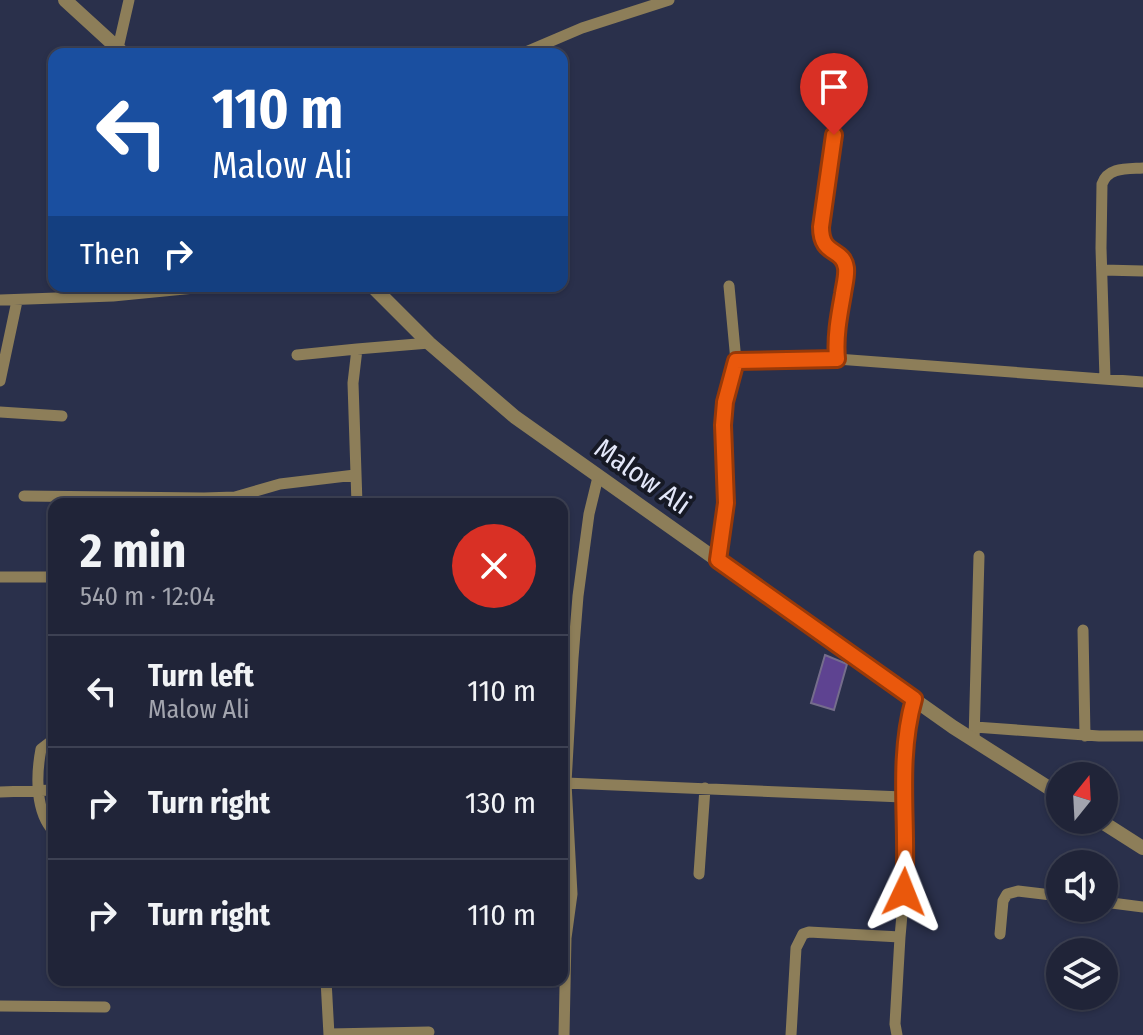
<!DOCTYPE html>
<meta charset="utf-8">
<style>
:root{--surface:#202438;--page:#2d3043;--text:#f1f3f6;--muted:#a2a4ae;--line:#3d4153}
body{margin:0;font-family:"Fira Sans Condensed",sans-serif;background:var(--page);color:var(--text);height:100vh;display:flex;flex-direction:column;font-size:30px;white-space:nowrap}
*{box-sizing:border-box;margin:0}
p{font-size:26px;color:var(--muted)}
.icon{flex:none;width:44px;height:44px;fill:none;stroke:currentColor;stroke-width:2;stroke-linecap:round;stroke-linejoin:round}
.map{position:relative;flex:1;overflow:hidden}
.panel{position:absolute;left:48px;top:498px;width:520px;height:488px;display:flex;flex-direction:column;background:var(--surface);border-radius:16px;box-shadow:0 2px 6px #0004,0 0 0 2px var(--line)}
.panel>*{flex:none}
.hud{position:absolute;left:48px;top:48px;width:520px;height:244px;border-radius:16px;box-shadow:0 2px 6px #0004,0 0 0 2px var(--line);background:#1a4fa0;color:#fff;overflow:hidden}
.needle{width:52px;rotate:18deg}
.buttons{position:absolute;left:1046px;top:762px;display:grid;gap:16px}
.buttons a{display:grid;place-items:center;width:72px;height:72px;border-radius:50%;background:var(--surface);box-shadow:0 2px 6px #0004,0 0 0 2px var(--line);font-size:40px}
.pin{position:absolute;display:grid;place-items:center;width:68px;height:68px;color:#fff;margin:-82px -34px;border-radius:50% 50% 50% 0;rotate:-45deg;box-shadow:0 0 8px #0007}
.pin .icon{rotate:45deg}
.me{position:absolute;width:88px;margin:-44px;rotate:2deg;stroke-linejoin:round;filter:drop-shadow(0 0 6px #0008)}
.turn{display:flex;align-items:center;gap:28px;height:168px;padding:0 32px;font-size:36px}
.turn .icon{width:104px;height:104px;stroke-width:2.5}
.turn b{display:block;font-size:56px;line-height:68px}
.then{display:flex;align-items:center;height:76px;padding:0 32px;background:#0003;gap:16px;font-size:30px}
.round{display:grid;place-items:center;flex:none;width:84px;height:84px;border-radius:42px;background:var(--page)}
.head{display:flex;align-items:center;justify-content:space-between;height:136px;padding:0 32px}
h1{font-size:48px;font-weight:700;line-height:60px}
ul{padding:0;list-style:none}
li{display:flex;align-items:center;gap:24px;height:112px;padding:0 32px;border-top:2px solid var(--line)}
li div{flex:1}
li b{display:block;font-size:30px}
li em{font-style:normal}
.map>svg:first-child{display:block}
.building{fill:#5e4391;stroke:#756d8c;stroke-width:2}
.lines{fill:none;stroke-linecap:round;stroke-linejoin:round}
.minor{stroke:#8d7e59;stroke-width:11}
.tertiary{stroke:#8d7e59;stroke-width:14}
.route-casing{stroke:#983908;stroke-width:20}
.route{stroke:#ea580c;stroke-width:14}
.labels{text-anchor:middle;stroke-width:8;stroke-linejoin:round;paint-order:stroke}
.street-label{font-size:28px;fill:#e3e7f9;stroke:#161925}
</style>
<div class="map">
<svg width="1143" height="1035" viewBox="0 0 1143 1035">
<rect width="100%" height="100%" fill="#2a304b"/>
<path class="building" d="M825,655L847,664L834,710L811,703Z"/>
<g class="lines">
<path class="minor" d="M118,48L129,0
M521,54L582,28L669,0
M1103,270L1143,271
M729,286L736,361
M0,300L113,296L215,286
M297,355L357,349
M837,359C835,337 839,316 843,294C844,286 847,276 846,268C843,247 821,256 821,227L838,98
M1105,379L1101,248L1102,184C1108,167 1127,169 1143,168
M0,381L17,301
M0,412L62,416
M24,496L204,498
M204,503V498L235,497L280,484L355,475
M357,504L353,383L357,349L429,343
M718,560L726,503L723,425L725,402L736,361L837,359L1143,382
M0,577H54
M1083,630L1085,736
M975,727L1099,736H1143
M54,739L41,749C36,775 35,812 54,832
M974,740L979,556
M566,783L903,797L907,727L914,699
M0,792L54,790
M699,874L705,788
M1104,902L1143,907
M1000,934L1003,901L1007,894L1018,891L1060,896
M900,937L906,869L903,797
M326,980L329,1035
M0,1006L105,1007
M329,1034L429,1032
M564,1035L566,938L572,894L566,783L573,658L578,596L589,514L598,477
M791,1035L796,948L803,934L809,932L900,937L895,1024L897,1035"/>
<path class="tertiary" d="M65,0L124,54
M372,286L429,343L515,417L953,727L1060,795
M1099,820L1143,848"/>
</g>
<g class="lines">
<defs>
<path id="route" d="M834,135L821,227C821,257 843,247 846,268C847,276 844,286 843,294C839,316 835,337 837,359L736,361L725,402L723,425L726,503L718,560L914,699C896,762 909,828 904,892"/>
</defs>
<use href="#route" class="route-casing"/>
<use href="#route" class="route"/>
</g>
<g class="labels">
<g class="street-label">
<text transform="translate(643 476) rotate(35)" y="10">Malow Ali</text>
</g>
</g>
</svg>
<div class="buttons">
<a><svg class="needle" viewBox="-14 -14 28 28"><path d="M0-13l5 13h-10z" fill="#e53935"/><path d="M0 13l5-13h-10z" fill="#a2a4ae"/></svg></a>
<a><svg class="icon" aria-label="sound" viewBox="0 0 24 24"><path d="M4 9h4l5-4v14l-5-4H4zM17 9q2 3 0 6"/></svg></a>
<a><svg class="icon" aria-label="layers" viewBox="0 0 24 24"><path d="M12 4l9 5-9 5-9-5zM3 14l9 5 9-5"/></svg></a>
</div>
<div class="pin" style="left:834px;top:135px;background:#d93025"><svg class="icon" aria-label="arrive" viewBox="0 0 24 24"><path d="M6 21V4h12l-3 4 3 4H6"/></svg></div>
<svg class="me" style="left:904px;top:892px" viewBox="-20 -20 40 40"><path d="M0-17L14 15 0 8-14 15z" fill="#ea580c" stroke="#fff" stroke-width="4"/></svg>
<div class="hud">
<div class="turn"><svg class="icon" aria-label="left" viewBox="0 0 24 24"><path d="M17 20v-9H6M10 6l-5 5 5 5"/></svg><div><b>110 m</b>Malow Ali</div></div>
<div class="then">Then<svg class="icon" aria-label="right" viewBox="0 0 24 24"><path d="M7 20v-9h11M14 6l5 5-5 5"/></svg></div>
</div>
<section class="panel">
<div class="head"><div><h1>2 min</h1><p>540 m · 12:04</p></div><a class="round" style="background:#d93025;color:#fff"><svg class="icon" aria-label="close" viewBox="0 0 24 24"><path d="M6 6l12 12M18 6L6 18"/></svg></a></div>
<ul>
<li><svg class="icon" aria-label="left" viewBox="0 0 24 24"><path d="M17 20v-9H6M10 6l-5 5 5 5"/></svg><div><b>Turn left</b><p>Malow Ali</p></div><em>110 m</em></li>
<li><svg class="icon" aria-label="right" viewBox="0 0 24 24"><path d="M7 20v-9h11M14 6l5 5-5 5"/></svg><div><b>Turn right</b></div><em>130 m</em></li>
<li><svg class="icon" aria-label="right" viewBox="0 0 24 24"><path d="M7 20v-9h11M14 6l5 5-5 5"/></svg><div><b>Turn right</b></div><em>110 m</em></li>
</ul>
</section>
</div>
